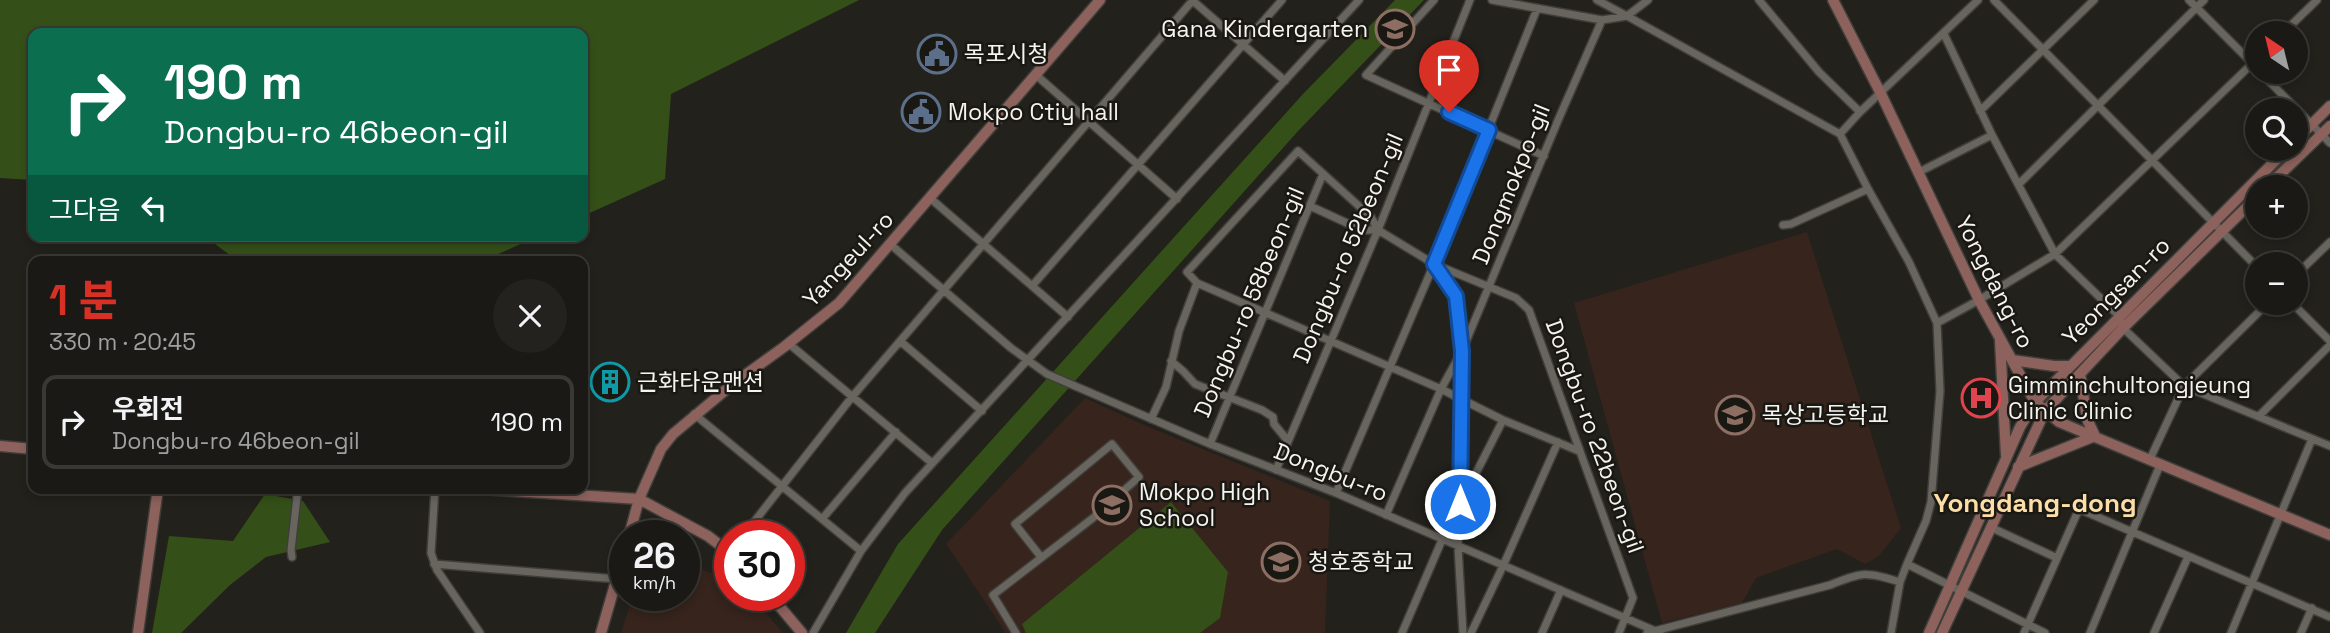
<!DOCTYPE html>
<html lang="ko">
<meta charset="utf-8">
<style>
:root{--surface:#1a1915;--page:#23221e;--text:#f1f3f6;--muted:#9fa0a0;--line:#383834;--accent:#d93025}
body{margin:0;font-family:"Space Grotesk","Noto Sans KR",sans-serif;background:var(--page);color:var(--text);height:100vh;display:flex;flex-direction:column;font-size:26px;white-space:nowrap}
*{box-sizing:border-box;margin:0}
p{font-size:23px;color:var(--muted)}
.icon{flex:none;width:38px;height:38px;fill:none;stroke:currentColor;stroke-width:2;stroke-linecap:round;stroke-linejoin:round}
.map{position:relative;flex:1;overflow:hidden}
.panel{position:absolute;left:28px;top:256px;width:560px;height:238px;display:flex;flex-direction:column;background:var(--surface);border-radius:14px;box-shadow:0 4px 10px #0003,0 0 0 2px var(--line)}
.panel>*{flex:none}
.banner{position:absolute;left:28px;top:28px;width:560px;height:214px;border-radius:14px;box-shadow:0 4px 10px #0003,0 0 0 2px var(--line);background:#0b6e4f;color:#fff;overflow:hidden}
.needle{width:46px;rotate:325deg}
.buttons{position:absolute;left:2245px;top:21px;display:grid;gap:14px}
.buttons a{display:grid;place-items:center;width:63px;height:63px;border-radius:50%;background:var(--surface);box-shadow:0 4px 10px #0003,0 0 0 2px var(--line);font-size:35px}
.speed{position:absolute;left:609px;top:520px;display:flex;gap:14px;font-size:35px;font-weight:700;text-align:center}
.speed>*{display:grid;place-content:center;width:91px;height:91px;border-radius:50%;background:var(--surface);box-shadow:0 4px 10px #0003,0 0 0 2px var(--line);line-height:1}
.speed small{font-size:18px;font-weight:400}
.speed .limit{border:10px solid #d22;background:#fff;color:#111}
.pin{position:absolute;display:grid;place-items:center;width:60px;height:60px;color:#fff;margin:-72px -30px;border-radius:50% 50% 50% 0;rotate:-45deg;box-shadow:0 0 7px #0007}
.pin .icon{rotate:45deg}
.me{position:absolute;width:77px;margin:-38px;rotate:0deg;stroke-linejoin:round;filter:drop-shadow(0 0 5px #0008)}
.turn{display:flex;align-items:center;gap:24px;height:147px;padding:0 21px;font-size:32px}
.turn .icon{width:91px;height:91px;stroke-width:2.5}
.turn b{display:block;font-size:49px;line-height:60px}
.then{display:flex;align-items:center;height:66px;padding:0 21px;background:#0003;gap:14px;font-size:26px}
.round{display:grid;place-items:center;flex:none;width:74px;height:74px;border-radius:37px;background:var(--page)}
.headline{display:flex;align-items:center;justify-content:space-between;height:119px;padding:0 21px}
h1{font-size:42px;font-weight:800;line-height:52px;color:var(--accent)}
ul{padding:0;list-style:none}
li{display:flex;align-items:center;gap:21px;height:94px;margin:0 14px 10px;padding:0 7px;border:4px solid var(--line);border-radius:14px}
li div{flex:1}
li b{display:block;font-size:26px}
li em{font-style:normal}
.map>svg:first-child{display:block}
.education{fill:#36241d}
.green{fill:#345018}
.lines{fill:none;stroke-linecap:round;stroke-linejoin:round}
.street-casing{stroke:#3f3e3a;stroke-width:10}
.secondary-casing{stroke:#3f3e3a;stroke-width:13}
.street{stroke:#67655e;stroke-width:7}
.secondary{stroke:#8d625c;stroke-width:10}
.route-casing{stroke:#114b97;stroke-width:18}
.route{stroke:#1a73e8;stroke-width:12}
.labels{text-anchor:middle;stroke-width:5;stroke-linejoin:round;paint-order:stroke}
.poi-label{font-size:23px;fill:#f6f4f1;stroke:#1a1813;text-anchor:start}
.street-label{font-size:23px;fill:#f6f4f1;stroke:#1a1813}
.quarter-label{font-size:26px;font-weight:bold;fill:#fddea6;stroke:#1a1813}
</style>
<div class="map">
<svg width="2330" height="633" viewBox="0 0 2330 633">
<rect width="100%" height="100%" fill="#23211c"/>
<path class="education" d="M1807,232L1901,528L1878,557L1865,564L1837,549L1756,578L1742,603L1662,623L1574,303Z
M1085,398L1144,425L1330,501L1325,633H1006L946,544Z
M684,563L730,580V595H750L783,633H621L633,595H684Z"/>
<path class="green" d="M0,0H859L671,94L665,179L583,216V33H33V180L0,178Z
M1395,0H1424L1299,130L942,530L875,633H846L898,544L1303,94Z
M204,236H538L483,261H238Z
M265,494L303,501L330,542L266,557L230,585L181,633H152L169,536L233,541Z
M1171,502L1228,572L1220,618L1200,633H1026L1022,624Z"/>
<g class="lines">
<defs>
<path id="street" d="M1192,0L1285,81
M1434,0L1366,75L1544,156
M1492,0L1602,20L1627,16L1840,134
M1597,0L1627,16L1648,0
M1759,0L1819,72L1860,112
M1994,0L2258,268
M2189,0L2258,69
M2283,33L2317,0
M1944,34L1992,135L2055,254L2119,316L2123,328L2184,386L2330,446
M2260,72L2330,143
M1036,75L1177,199
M1980,111L2094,0
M1840,134L1868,189L1909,262L1937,323L1940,391L1931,502L1926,521L1907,564L2045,633
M1840,134L1860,112L1978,0
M1919,172L1992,135
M2019,184L2204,0
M930,198L1068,317
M1310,206L1362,230H1378L1434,264L1516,298L1529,310L1633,598L1619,633
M1783,225L1791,224L1868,189
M1378,230L1371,217L1298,151L1187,272L1197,283L1441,389L1503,420L1579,451
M890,244L1011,348L1047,374L1210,444L1336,493L1660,633
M1434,264L1456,296L1462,351L1458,547L1463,633
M2296,275L2330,242
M1032,286L1282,0
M2292,303L2330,341
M1937,323L1979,300L2055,254L2258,58
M900,341L982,411
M788,343L932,463
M1171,361L1183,371L1195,384L1262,410L1273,417L1274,424L1288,441
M694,414L861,551
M2259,416L2330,345
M1151,419L1166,387L1179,331L1197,283
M1210,444L1323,174
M2150,459L2184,386L2268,303
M1276,470L1378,230L1470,0
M435,488L431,553L437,570L480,633
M1336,493L1434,264L1537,9
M1386,515L1441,389L1462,351L1559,118L1602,20
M822,519L896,432
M1990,527L2057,558
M743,536L852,397L1193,0
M292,557L291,550L298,488
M434,564L617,579
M813,633L861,551L905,493L1359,0
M1016,633L993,595L1093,518L1139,477L1112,444L1015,524L1041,557
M1402,633L1442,540L1503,420
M1471,633L1503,566L1558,442
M1542,633L1561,590
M1647,633L1830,585C1862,572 1866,571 1900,582
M1891,633L1900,582L1907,564
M2024,633L2079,509L2330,617
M2090,633L2160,465
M2154,633L2188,557
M2231,633L2312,439
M2301,633L2312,608"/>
<path id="secondary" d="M1833,0L1881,94L1979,300L2035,402L2059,422L2330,535
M2296,140L2330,106
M2267,187L2330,126
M2000,341L2006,455
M2012,360L2054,366H2069
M0,446L33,449
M2018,467L2095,436L2087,419L2080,374
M466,488L639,499L708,536L730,553
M629,536L639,499L661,449L673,434L734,383L784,347L839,303L1100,0
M770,595L802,633
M138,633L158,488
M601,633L625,550
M1929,633L2020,427L2035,402L2287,149
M1942,633L2045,411L2123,328L2258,196"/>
</defs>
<use href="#street" class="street-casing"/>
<use href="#secondary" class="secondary-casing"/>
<use href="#street" class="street"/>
<use href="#secondary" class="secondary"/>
</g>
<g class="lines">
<defs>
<path id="route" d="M1449,112L1489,130L1434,264L1456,296L1462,351L1460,504"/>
</defs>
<use href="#route" class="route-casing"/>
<use href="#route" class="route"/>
</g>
<defs>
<symbol id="school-ring" viewBox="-11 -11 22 22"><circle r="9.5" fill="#1a1813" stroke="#8d6e63" stroke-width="1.5"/><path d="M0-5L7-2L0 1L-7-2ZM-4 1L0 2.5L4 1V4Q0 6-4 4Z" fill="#8d6e63"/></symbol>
<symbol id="civic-ring" viewBox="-11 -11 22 22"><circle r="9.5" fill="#1a1813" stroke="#5c6f8a" stroke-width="1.5"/><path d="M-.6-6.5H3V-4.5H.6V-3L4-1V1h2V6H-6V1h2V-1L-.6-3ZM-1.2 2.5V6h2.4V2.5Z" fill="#5c6f8a"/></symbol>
<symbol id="building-ring" viewBox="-11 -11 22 22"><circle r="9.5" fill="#1a1813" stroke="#0f9aa8" stroke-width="1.5"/><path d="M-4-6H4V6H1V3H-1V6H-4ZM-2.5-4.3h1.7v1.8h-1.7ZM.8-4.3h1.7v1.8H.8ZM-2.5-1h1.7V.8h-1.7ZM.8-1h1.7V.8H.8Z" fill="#0f9aa8"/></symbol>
<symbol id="hospital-ring" viewBox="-11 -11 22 22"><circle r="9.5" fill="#1a1813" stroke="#e0444e" stroke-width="1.5"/><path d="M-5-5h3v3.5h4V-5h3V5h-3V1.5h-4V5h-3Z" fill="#e0444e"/></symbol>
</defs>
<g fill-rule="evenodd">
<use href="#school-ring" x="1373" y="7" width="44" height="44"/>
<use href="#civic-ring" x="915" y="32" width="44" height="44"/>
<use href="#civic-ring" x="899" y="90" width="44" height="44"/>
<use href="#building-ring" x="588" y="360" width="44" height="44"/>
<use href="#hospital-ring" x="1959" y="376" width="44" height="44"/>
<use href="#school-ring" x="1713" y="393" width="44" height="44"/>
<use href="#school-ring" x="1090" y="483" width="44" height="44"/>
<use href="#school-ring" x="1259" y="540" width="44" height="44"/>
</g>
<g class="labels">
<g class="poi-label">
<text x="1368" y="37" text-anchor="end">Gana Kindergarten</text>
<text x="964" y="62">목포시청</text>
<text x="948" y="120">Mokpo Ctiy hall</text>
<text x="637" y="390">근화타운맨션</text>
<text x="2008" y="393">Gimminchultongjeung<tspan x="2008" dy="26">Clinic Clinic</tspan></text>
<text x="1762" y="423">목상고등학교</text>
<text x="1139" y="500">Mokpo High<tspan x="1139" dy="26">School</tspan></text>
<text x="1308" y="570">청호중학교</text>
</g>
<g class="street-label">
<text transform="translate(1511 184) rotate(-68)" y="8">Dongmokpo-gil</text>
<text transform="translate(1348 248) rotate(-67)" y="8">Dongbu-ro 52beon-gil</text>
<text transform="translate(848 259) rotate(-47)" y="8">Yangeul-ro</text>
<text transform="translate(1995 282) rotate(63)" y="8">Yongdang-ro</text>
<text transform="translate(2116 291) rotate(-45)" y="8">Yeongsan-ro</text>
<text transform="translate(1249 302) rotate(-67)" y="8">Dongbu-ro 58beon-gil</text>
<text transform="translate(1595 436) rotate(70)" y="8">Dongbu-ro 22beon-gil</text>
<text transform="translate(1331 472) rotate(22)" y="8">Dongbu-ro</text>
</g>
<g class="quarter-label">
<text x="2035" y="512">Yongdang-dong</text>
</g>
</g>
</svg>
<div class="buttons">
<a><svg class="needle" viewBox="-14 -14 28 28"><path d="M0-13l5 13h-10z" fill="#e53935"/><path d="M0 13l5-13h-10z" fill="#9fa0a0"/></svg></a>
<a><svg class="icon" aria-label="search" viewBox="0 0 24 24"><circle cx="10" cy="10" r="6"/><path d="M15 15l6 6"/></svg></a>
<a>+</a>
<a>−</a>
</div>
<div class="speed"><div>26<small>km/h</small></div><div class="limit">30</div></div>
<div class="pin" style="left:1449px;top:112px;background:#d93025"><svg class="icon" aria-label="arrive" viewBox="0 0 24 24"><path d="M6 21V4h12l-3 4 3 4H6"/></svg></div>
<svg class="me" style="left:1460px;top:504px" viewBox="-20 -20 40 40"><circle r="17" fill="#1a73e8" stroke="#fff" stroke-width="3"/><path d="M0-11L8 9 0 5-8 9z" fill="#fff"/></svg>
<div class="banner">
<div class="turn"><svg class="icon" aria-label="right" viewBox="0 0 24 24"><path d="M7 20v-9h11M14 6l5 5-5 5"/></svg><div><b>190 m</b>Dongbu-ro 46beon-gil</div></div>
<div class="then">그다음<svg class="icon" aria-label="left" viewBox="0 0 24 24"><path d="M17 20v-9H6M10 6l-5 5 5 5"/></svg></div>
</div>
<section class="panel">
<div class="headline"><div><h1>1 분</h1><p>330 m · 20:45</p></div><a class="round"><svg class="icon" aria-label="close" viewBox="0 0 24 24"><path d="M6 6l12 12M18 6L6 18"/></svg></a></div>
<ul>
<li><svg class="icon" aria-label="right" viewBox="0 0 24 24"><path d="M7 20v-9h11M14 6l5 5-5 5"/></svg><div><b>우회전</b><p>Dongbu-ro 46beon-gil</p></div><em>190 m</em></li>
</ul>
</section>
</div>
